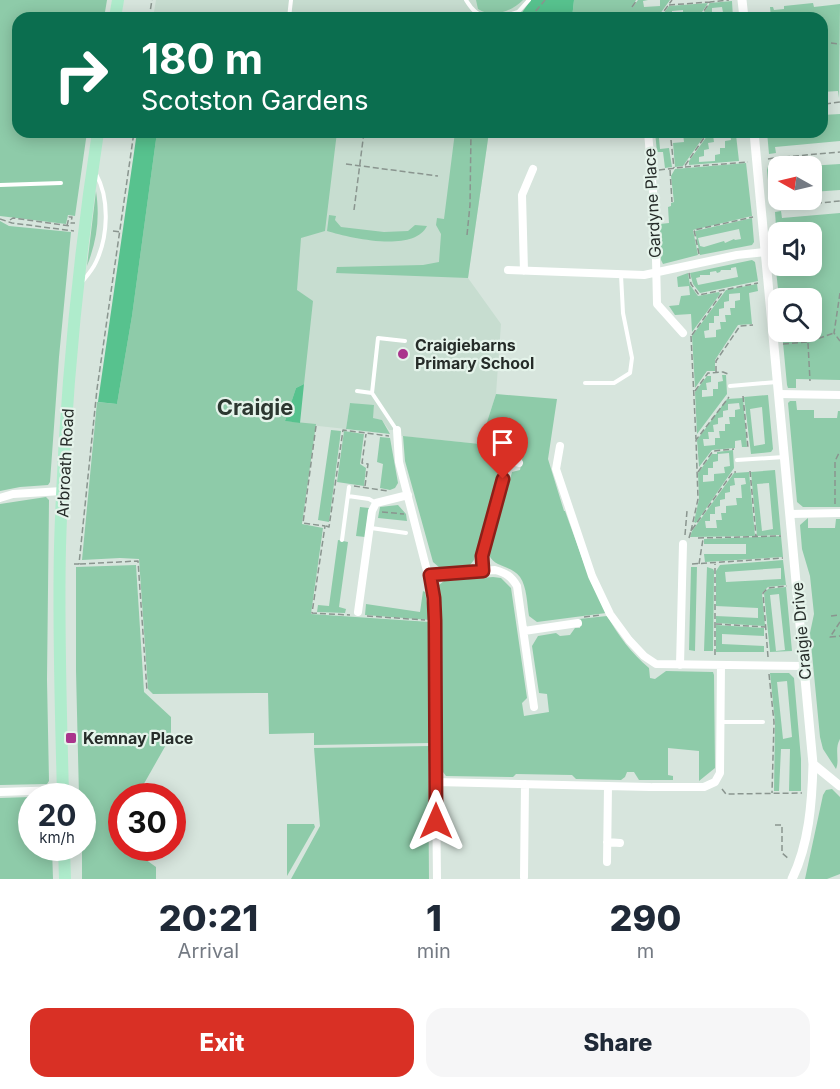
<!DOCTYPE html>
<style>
:root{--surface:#fff;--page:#f6f6f7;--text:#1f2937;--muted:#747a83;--accent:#d93025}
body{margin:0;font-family:Inter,sans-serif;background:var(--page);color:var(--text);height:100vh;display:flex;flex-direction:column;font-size:22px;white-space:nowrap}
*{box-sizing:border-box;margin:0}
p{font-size:20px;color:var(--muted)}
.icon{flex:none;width:33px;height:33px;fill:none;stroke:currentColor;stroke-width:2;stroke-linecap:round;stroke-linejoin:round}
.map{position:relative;height:879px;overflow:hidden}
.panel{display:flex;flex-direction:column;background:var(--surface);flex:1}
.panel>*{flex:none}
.guide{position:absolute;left:12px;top:12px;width:816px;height:126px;border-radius:18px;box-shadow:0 3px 15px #0003;background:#0b6e4f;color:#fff;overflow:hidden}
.needle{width:39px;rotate:278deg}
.fabs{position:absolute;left:768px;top:156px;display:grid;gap:12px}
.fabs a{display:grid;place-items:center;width:54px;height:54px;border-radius:12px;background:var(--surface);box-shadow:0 3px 15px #0003;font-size:30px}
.speed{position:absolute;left:18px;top:783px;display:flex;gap:12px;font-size:30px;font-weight:700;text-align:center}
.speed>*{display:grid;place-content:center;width:78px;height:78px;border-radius:50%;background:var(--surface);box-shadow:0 3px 15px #0003;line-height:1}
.speed small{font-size:15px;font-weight:400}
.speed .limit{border:9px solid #d22;background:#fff;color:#111}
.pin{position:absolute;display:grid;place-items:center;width:51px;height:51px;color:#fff;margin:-62px -26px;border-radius:50% 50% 50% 0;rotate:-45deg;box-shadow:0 0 6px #0007}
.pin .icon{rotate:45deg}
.me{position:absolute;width:66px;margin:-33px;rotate:0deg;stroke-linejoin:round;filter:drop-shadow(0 0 4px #0008)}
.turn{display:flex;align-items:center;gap:21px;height:126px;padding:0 30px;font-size:27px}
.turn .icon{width:78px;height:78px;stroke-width:2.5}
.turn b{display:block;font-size:42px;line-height:51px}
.eta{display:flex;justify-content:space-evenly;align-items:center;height:102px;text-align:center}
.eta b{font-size:36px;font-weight:800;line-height:42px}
.action{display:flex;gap:12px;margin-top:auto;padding:12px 30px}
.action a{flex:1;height:69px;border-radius:18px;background:var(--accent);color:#fff;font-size:24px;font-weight:800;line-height:69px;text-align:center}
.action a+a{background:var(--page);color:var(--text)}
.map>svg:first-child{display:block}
.built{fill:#c7ddd0}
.green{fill:#8ecba9;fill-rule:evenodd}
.forest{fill:#57c28e}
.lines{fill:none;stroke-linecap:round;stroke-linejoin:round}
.path{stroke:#8a958f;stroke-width:1.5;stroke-dasharray:6 3;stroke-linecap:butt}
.service{stroke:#fff;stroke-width:4}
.minor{stroke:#fff;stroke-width:8}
.tertiary{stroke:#fff;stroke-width:9}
.primary{stroke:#afeccc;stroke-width:12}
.route-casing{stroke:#8d1f18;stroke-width:15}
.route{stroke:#d93025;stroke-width:10}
.poi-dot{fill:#aa348c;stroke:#e4f3ea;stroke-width:2}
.labels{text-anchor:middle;stroke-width:4.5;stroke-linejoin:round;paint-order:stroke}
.street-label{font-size:16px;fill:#262c29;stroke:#e4f3ea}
.poi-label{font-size:16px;font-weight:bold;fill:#262c29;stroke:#e4f3ea;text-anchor:start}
.district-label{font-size:22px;font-weight:bold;fill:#2c3730;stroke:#e4f3ea}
</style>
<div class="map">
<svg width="840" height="879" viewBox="0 0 840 879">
<rect width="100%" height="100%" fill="#d7e5dd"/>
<path class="built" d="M156,0H574L572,18H153Z
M137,132H489L468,278L501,324L496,394L480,444L401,436V430H389L382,420L372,418L374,406L350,403L346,429L98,402Z"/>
<path class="green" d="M0,0H107L104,18H18V132H87L75,216L68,215L66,224L0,216Z
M476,0H523C512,11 493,19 478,9Z
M574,0H636L632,8L638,0H648L643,1L644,7L660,6V0H670L657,18H572Z
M732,1L733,18H724L722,7L712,8V14L707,15V18H700L710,3Z
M708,3L698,18H683V10L672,11V18H660L669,6Z
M813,3L814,7L840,4L839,98L838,91L822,92V57H826L824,46H822V18H771L770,7H773L774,10L784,9V6Z
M840,114V141L775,147L776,153L769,154L767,132H822V115Z
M157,132H337L325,231L301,238L297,290L313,301L304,384L296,388L285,421L316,424L302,524L323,528L311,614L430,622V743L314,745V733L269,734L268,693L153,694L148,689L139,559L120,558L82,560L97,402L117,404L132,316Z
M455,132H489L468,278L336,273L337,267L423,265L439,262L441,234L436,225L437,218L444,219Z
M655,132H661L662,137L659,138L660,149L669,148L672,167L665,168L663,152H657Z
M671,132H707L683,166L675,167L673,143L684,142L683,133Z
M710,132H719V135H713L714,142L708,143L709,149L704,150V156L699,157V162L715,161V155L720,154V148H725V141L731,140L730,132H743L744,134L736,135L739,161L689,165V161Z
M776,162L777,169H778L780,202L772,203L770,201L767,170L769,163Z
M746,163L752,216L693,230L698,255L663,264L661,260L660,224L669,223L668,207L671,206V203L674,202L671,176L675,169Z
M840,164V190L812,192V166H808Z
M96,191C100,218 97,240 87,266Z
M781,211L782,218L840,213V380L796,379V388H788L787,385L782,332H812V298H779L775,261L778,255L775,212ZM812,232V266H778V232Z
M329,215L336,216L335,220L341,227L384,232L408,231L415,225L427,226C414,253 350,238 327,231Z
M752,218L754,242L752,245L700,255L695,231ZM739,229L741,239L735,240L734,239L725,243L724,241L704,247L700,246L698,238Z
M0,221L9,226L71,232L59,357L50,482L48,485L20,487L0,491Z
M752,260L755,262L758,281L700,293L693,284L690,273ZM736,267L738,277L698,285L696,278L700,277V275H710V272L716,271L717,273L720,272L721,270H731V268Z
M688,273L690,285L698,296L719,292L720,294L692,332L691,314L675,315L669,306L679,305L681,296L690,295L689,286L678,287L677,277Z
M757,284L758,291L749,293L752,324L738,325L715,360V371H707L695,388L692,336L726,290ZM740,293V300L735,301V308H730L731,315H725L726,322H720L721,329L716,330V337L705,338L704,331L709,330V323H714V316H719V309L724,308V302L729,301V294Z
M722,375H726L727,394L697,434L695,392L707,376H711V382L706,383L707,390H702V397L713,396V389H718V382L723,381Z
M496,394L557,399L548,459L564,511H565L589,577L606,613L537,622L529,616C527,604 527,587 520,577C511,565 495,568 489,555L512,472L520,470L523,455L495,449L492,462L499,470L474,560L470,565L440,568L433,562L405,461L403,436L480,444Z
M768,395L773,449L771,452L751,454L744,397ZM762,407L765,444L754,446L750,409Z
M743,398L747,447H742L741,440L735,441V448L712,450L699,467L697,440L727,399ZM739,403L740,409L735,410V417H729L730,424H725V431H719L720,438H715V445L704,446L703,439H709L708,432H714L713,425L718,424V418L723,417V411L728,410V404Z
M790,401H796L797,410H814V418H837L838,411H840V507H803L797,502L788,403Z
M350,403L374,405L373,418L382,420L390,434L346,429Z
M331,430L341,431L329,522L318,520Z
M344,431L364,434L360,464L366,468L364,486L337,482Z
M380,437L390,438L398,483L395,488L390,490L380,488L383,464L377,462Z
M733,450L734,468L696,523L694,522L699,499L698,473L712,454H717V452ZM729,453L730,466L724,467L725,473L714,474V481L703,482V475H708V468H713V462L718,461V454Z
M775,470L781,535L757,536L751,472ZM769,483L773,529L762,531L757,484Z
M749,472L755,536L690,537L692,531L734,473ZM734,478H745L746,484L741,485L742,498H736L737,505L726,506V513H721L722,520H716L717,528H706L705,521H710V514H715V507L720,506V500L725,499V493L730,492V486L735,485Z
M46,497L49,500L47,680L49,781L47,784L0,785V504Z
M398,505L406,514L407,521L378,518L380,507Z
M360,507L369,508L365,537L356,536Z
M808,518V528H835L836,519H840V739C834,749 840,760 836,769L823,749L820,737L810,633L814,614L810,576L802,549L800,525Z
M781,536L783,557L705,562L704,554H746V544H704V539Z
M338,540L348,542L339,607L346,609L345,613L317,612L318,605L329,606Z
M783,560L786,585L768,587L762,593L765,626L716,623V616L758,618V608L716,606V571L720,565ZM781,568V579L726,582L725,572Z
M136,565L144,692L171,717V736L137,796H122V848H137L138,854L156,867V879H82V796H79L76,671V567Z
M691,567H697L695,651L689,650Z
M707,567L713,569L714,571L713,651H704Z
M493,577L501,578L511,588L527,698L522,703L524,716L549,712L547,694L539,693L532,646L538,636L556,633L560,636L570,635L575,628H580L579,619L607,616C619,636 631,653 649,668L650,678L655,679L666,671L713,672L714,675L715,768L699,781V751L668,748V775L673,776V780H639L634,772H627L625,777L621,780L576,779L572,775L516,774L513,777L446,776L443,772L442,611L439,585L444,581Z
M786,587L792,651L770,652L764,593L768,589ZM779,594L785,650L776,651L770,595Z
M423,591L425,592L430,620L365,615L366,604L420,612Z
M716,625L764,628V636L722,634V644L764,646V652H716Z
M770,673H789L794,678L801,759V791H789L790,749H781L779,791H774L775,722ZM787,681L792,737L783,739L777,682Z
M430,746L428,753L429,879H291L320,826L314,748Z
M832,789L840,797V874L827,879H805L823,795L826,790Z
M31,797L32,848H52L53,879H0V798Z
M287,824H314L315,827L287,876Z"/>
<path class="forest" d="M531,0H574L572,18H518Z
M137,132H157L132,316L117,404L98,402Z
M304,384L300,423L285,421L296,388Z"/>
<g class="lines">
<path class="path" d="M669,5L710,2
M632,7L637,0
M149,18L152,0
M530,18L545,0
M659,18L672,0
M699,18L710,2L729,0
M822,42L840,44
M825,104L840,102
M671,140L674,168
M784,157L840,152
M768,159L779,157
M346,164L438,176
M685,167L748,162
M659,170L684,167L708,132
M670,170L672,202
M789,206L840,201
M773,207L784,206
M354,210L364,132
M0,219L12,223L74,231
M10,220L13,218L71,226
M67,226L69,217H72L71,223H75
M113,231L121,232
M467,235L470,205L471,132
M699,254L694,230L753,217
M689,273L691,284L699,295L758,283
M840,293L834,333L840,341
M692,335L724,290
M691,336L696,439
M808,343L810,381
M783,344L808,342L834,333
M716,372V361L740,326L753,325
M695,391L708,373L723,372L728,374
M743,396L748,448
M316,426L303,523L325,526L312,613L350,615
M750,471L756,536
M698,472L713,451L734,449
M354,486L388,491
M365,486L368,464L362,463L366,434
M835,504V461L840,451
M382,512L404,514
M326,526L329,527L343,430L389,436
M691,531L698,499L696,440L729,397
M685,535L687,511
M689,538L691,531L733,472H736
M698,538L781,536
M74,564H79L97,389L134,132
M80,564L138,561L147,691
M692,564L783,558
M699,564L703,539
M367,616L425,620
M831,616L840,615
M584,617L600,615
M840,622L830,637L840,636
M716,624L765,627
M715,655V564
M768,657L763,593L768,588L787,586
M769,674L774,722L772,793
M722,789L726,794L802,793
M775,825H782V853L789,859"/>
<path class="service" d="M466,0C472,10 477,15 488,18
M289,18L291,0
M499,18L518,12L529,0
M0,185L61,183
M82,282C87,276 93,269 96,262C108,237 110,199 96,174
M585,383H614L630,373L632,358L623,313L621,275
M730,386L777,382
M357,391L372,393L396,429
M372,393L378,338L405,341
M737,460L784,457
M348,496L369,499L376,503
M371,528L406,533
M342,540L349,487
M722,722H763"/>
<path class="minor" d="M648,132L655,214L657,304L683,333
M508,270L644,275L737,255L765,252
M524,271L522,195L533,169
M779,394L840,395
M397,430L399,462L434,598L437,879
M560,446L556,469L592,576L610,614L629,640L644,656L656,664L804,666
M497,457L519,463
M0,498L13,494L62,491
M790,514L840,513
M483,571L481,556L508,460
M430,575L495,570C506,573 511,576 517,586L534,707
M358,612L372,511L376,503L408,495
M524,631L578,623
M680,665L683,544
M436,782L650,787
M653,787H704L715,782L720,773L721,665
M0,792L62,790
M607,842L620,843
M607,862L608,786
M524,877L525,784"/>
<path class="tertiary" d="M742,0L744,18
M754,132L813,764C812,803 809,844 792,879
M813,764L840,786"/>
<path class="primary" d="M115,18L118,0
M63,796C61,713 58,630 60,547C64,409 77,269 98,132
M64,848L65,879"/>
</g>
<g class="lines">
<defs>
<path id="route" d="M436,821L435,621L434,598L430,575L483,571L482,556L503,479"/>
</defs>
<use href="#route" class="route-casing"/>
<use href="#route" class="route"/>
</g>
<g class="poi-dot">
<circle cx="403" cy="354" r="6"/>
<rect x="65" y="732" width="12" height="12" rx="3"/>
</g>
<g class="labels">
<g class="street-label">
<text transform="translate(652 203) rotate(-93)" y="6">Gardyne Place</text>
<text transform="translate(65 463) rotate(-87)" y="6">Arbroath Road</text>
<text transform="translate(801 631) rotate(-95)" y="6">Craigie Drive</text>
</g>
<g class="poi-label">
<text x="415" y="351">Craigiebarns<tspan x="415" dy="18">Primary School</tspan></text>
<text x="83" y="744">Kemnay Place</text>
</g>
<g class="district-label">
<text x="255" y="415">Craigie</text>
</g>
</g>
</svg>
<div class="fabs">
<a><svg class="needle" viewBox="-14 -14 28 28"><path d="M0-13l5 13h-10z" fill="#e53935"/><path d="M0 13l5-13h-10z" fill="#747a83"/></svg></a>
<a><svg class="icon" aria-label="sound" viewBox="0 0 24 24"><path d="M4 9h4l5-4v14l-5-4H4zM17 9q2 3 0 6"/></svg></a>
<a><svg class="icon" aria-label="search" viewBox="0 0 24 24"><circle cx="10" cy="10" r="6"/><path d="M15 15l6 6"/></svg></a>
</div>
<div class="speed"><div>20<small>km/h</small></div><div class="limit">30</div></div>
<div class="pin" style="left:503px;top:479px;background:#d93025"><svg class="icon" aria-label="arrive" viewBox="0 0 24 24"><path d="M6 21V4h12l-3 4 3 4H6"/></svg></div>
<svg class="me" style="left:436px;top:821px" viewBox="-20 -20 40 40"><path d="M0-17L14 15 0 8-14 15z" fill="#d93025" stroke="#fff" stroke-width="4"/></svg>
<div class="guide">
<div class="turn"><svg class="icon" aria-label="right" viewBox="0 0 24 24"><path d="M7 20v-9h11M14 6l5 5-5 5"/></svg><div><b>180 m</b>Scotston Gardens</div></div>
</div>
</div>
<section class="panel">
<div class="eta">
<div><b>20:21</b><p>Arrival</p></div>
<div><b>1</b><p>min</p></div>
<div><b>290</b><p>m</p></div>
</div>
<div class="action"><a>Exit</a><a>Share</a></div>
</section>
